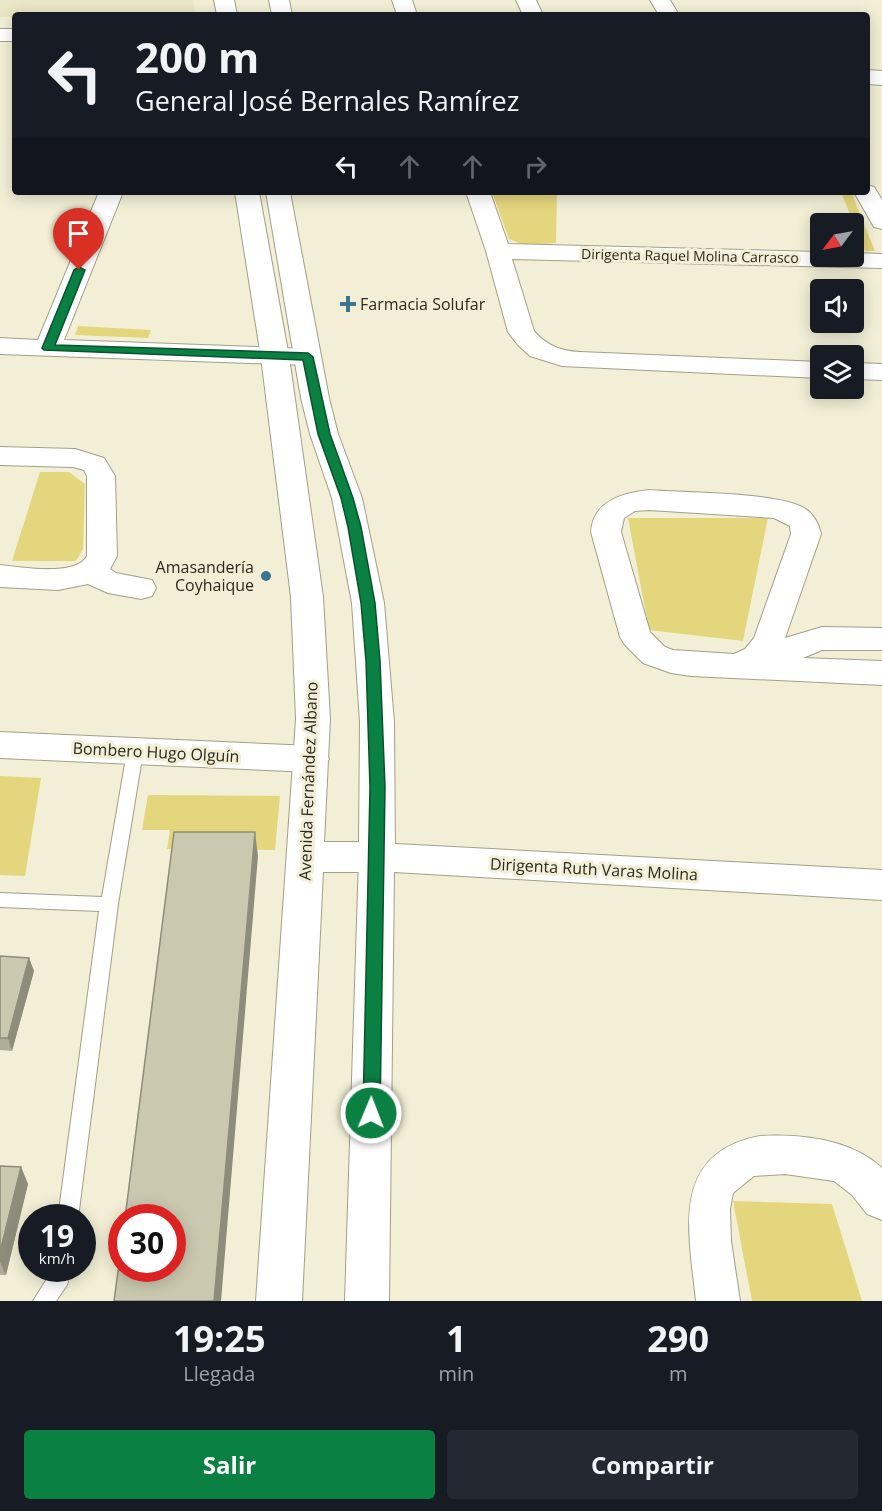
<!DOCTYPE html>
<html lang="es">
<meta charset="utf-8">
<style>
:root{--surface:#171b24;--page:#242831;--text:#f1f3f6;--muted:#9ea1a6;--accent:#0b8043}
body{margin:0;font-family:"Open Sans",sans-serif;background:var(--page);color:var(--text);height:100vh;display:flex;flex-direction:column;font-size:22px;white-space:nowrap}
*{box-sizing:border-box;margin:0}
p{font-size:20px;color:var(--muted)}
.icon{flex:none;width:33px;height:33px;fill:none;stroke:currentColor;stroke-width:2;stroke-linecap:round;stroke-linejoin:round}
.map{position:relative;height:1301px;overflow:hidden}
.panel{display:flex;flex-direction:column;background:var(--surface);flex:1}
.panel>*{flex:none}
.banner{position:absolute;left:12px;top:12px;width:858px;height:183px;border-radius:6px;box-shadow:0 3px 15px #0003;background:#171b24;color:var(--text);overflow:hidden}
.needle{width:39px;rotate:238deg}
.controls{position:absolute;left:810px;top:213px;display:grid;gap:12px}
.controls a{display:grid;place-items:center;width:54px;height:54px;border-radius:6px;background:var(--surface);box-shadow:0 3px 15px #0003;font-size:30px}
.speed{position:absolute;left:18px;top:1204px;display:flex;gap:12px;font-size:30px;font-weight:700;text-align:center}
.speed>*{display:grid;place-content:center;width:78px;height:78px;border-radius:50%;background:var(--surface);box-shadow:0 3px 15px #0003;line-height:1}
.speed small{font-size:15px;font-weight:400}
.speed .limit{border:9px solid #d22;background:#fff;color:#111}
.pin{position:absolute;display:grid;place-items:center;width:51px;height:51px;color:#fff;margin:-62px -26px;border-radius:50% 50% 50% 0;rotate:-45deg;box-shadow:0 0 6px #0007}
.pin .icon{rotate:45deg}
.me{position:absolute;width:66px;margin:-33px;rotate:1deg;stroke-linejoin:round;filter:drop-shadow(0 0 4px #0008)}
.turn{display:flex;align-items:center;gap:21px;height:126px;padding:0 24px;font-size:27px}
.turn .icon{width:78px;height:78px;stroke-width:2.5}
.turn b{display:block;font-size:42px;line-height:51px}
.lanes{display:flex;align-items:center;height:57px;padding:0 24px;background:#0003;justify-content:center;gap:30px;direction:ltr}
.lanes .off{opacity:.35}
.eta{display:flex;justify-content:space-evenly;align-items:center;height:102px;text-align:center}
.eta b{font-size:36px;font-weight:700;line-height:42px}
.action{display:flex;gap:12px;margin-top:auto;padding:12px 24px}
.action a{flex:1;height:69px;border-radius:6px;background:var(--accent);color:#fff;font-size:24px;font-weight:700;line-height:69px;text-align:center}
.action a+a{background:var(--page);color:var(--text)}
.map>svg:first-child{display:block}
.built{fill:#ebe7c6}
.green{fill:#e4d67d}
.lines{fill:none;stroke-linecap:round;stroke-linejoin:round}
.service-casing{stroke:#a29f88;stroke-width:2}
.minor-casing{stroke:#a29f88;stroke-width:2}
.tertiary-casing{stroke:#a29f88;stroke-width:2}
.service{fill:#fff;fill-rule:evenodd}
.minor{fill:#fff;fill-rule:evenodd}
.tertiary{fill:#fff;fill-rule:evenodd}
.wall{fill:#afac97}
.shaded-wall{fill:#8e8c7b}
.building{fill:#cbc8b0;stroke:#8e8c7b;stroke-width:1.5}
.route{fill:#0b8043;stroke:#07532c;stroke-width:1.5}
.poi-dot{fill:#3d758f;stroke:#f2efd6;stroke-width:2}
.labels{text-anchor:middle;stroke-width:6;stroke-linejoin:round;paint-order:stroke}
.far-street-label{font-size:14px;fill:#2b2920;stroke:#f2efd6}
.poi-label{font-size:16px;fill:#2b2920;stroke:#f2efd6;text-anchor:start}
.street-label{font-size:16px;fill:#2b2920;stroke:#f2efd6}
</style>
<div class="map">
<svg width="882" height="1301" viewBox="0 0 882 1301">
<rect width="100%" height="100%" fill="#f2efd6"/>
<path class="built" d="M0,0H193L195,15L0,17Z"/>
<path class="green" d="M492,192H557L556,243L525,245L509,239Z
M841,192H851L875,251H865Z
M78,326L151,330L148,338L75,335Z
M40,472H69L85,484L83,549L76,561H12Z
M628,518H768L743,641L649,630Z
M0,776L41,778L25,876L0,875Z
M148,795L280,796L275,850L167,849L170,830H142Z
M733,1201L832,1204L862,1301H752Z"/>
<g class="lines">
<defs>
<path id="service" d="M135,746L141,748L143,752L118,904L78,1218H58L99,911L0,907V893L102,897L127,752L129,748Z
M51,1269H71L67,1285L56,1301H33L50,1274Z"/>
<path id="minor" d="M269,0H289L292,15H272Z
M392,0H412L417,15H397Z
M516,0H536L543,15H523Z
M650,0H670L679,15H659Z
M867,185L874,187L882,200V229L874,227L854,192H867Z
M99,192H123L64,340L308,349L317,351L321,357L317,363L308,365L0,354V338L38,340Z
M466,192H490L508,244L820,252V256H854V253L882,254V268L512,259L534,331C547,346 561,351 580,352L820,362V378L562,366L530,356L518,345L508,332L486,251Z
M854,363L882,364V380L854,379Z
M0,447L75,449L104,458L115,476L117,556L110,569L116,573L152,580L156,588L152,596L141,599L108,593L88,584L58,590L0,587V565C21,567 76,577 87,556V476L84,470L73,467L0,465Z
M649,490C683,493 778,492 804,508C813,513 819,524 821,534L785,638L822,627L882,628V650H822L803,658L882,661V685L691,676L671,673L643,663L625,645L620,637L591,532C593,501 622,493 649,490ZM649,510L774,518L790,526L791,534L754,638L745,649L734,654L673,650L665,647L650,632L621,532L624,518L635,511Z
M0,732L312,746L324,750L329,759L324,768L312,772L0,758Z
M377,843L882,870V900L394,872L389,1301H345L359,857L365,847Z
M760,1136C802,1134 850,1139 882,1168V1220L867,1214L852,1195L834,1181L785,1174L754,1176L733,1193L730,1209L731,1241L740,1301H696C689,1233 669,1153 760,1136Z"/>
<path id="tertiary" d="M214,0H234L237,15H217Z
M0,29H15V41H0Z
M867,70L882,71V85L867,84Z
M235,192H259L289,357L323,597L330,719L324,842H359L360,722L352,603L332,498L310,434L301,398L266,192H290L329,398L338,434L362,498L384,603L394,722L395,857L390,868L377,872H323L302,1301H256L296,719L291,597L261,357Z"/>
</defs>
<use href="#service" class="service-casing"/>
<use href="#minor" class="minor-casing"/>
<use href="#tertiary" class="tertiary-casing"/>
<use href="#service" class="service"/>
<use href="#minor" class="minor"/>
<use href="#tertiary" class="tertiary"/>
</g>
<path class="wall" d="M0,956L29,958L34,971L12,1051L0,1050Z
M0,1166L21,1167L28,1184L6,1275H0Z"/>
<path class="shaded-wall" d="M255,832L258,856L221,1301H214Z
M29,958L34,971L12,1051L8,1038Z
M21,1167L28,1184L6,1275L0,1262V1252Z"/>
<path class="building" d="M174,832H255L214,1301H114L122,1242V1269H172V1218H125Z
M0,956L29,958L8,1038H0Z
M0,1166L21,1167L0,1252Z"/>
<path class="route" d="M79,267L85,270L55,345L308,353L313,357L330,434L353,498L361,527L375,603L380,661L385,787L380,1113L378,1118L371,1121L365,1118L363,1113L370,787L366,661L361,603L348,527L341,498L318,434L303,360L44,350L42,348L74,270Z"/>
<g class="poi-dot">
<path d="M345 295h6v6h6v6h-6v6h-6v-6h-6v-6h6z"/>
<circle cx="266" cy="576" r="6"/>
</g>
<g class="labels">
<g class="far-street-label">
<text transform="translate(690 256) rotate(1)" y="5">Dirigenta Raquel Molina Carrasco</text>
</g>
<g class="poi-label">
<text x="360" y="310">Farmacia Solufar</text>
<text x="254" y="573" text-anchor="end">Amasandería<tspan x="254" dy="18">Coyhaique</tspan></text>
</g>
<g class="street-label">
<text transform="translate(156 752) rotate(3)" y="6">Bombero Hugo Olguín</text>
<text transform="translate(308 781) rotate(-88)" y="6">Avenida Fernández Albano</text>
<text transform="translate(594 869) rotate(3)" y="6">Dirigenta Ruth Varas Molina</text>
</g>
</g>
</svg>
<div class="controls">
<a><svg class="needle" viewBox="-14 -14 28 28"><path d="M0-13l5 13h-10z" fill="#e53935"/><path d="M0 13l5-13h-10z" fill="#9ea1a6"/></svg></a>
<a><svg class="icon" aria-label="sound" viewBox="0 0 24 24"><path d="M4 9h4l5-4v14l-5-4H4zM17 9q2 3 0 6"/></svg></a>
<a><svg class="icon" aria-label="layers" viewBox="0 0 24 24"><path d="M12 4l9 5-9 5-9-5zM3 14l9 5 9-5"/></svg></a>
</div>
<div class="speed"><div>19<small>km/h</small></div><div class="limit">30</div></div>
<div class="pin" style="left:79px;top:270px;background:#d93025"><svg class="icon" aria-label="arrive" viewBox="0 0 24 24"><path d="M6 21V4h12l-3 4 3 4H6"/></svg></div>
<svg class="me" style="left:371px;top:1113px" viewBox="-20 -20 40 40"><circle r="17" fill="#0b8043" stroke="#fff" stroke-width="3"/><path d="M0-11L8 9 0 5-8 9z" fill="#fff"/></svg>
<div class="banner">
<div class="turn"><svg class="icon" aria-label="left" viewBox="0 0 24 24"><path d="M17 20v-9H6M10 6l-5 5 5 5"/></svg><div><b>200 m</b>General José Bernales Ramírez</div></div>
<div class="lanes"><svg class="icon" aria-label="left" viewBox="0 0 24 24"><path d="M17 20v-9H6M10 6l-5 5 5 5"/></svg><svg class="icon off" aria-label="ahead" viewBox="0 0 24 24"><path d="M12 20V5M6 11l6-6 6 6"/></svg><svg class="icon off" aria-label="ahead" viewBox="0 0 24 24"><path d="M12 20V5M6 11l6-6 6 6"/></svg><svg class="icon off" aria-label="right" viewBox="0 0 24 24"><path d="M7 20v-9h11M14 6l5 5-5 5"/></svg></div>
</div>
</div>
<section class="panel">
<div class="eta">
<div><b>19:25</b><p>Llegada</p></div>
<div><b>1</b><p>min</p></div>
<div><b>290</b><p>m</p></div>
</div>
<div class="action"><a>Salir</a><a>Compartir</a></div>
</section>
